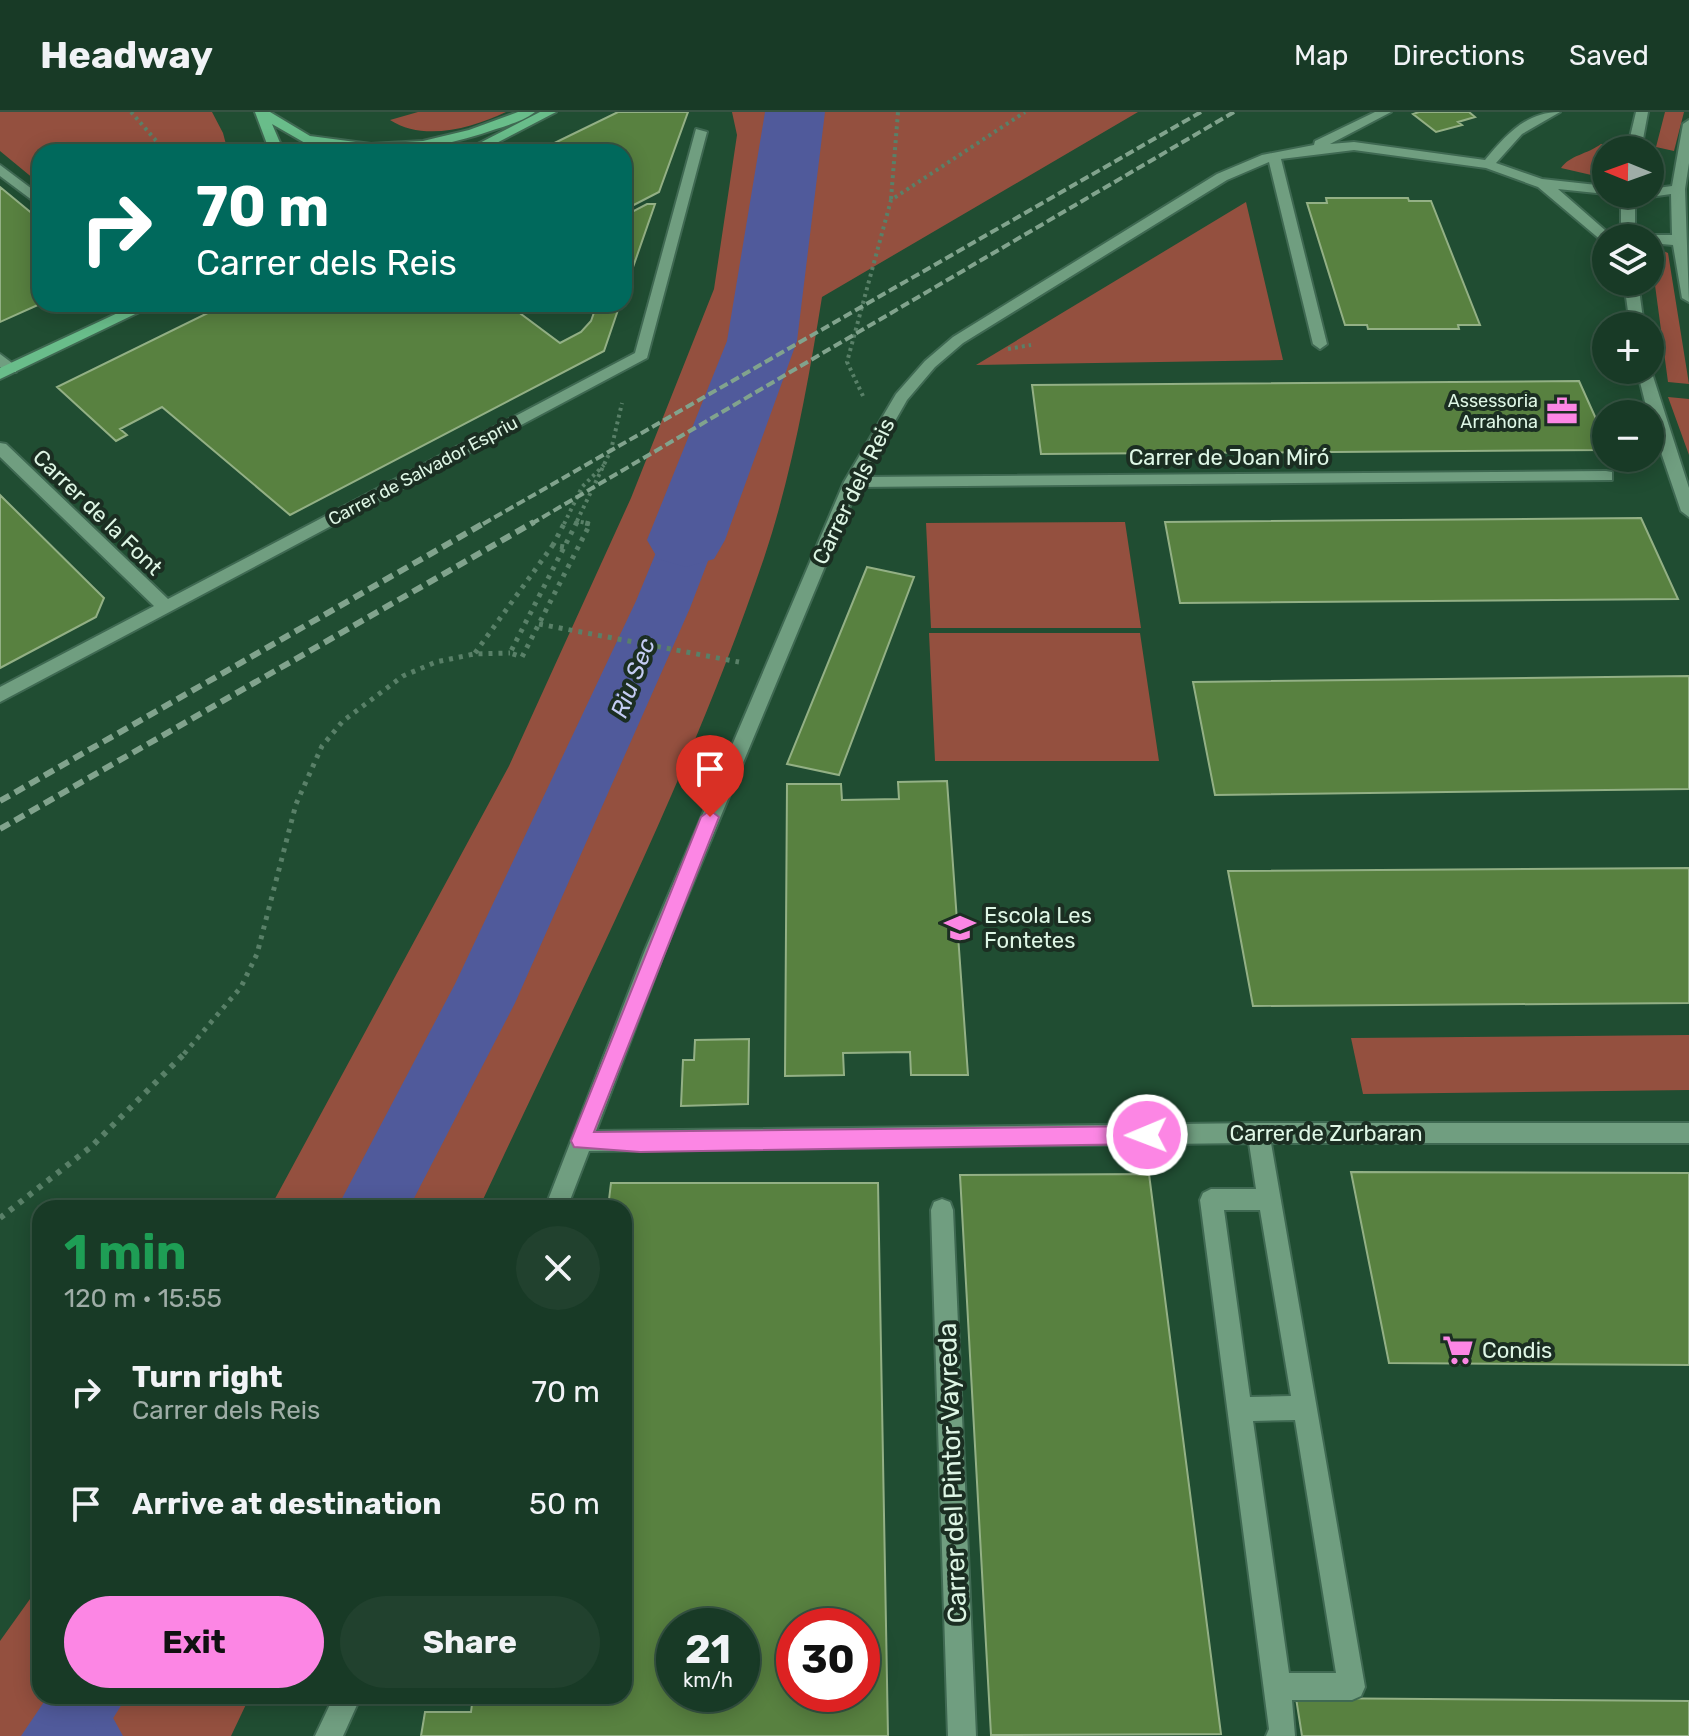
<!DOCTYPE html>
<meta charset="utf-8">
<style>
:root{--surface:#183a26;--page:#21412e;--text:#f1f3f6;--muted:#9fada7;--line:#365443;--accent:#fc86e4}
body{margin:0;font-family:Rubik,sans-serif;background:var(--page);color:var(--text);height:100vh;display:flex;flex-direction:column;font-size:30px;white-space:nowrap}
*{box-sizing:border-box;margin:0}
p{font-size:26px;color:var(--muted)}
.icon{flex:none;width:44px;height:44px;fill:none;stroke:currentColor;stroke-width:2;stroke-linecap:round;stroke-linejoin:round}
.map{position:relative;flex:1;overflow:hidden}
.details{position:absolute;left:32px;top:1088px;width:600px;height:504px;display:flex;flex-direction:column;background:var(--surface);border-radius:24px;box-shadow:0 4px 20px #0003,0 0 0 2px var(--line)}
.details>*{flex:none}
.banner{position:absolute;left:32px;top:32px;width:600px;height:168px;border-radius:24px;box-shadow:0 4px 20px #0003,0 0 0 2px var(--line);background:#00695c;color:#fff;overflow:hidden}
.needle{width:52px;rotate:271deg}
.buttons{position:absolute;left:1592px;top:24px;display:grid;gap:16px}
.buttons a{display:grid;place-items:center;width:72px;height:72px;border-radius:50%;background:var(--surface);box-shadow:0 4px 20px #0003,0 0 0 2px var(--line);font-size:40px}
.speed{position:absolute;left:656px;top:1496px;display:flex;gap:16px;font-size:40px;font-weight:700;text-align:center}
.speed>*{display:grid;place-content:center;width:104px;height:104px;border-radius:50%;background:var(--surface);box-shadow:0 4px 20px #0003,0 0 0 2px var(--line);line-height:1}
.speed small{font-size:20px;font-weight:400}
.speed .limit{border:12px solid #d22;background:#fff;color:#111}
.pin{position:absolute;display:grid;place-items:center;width:68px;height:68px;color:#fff;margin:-82px -34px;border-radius:50% 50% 50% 0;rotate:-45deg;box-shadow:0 0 8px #0007}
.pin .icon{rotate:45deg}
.me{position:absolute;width:88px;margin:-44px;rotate:269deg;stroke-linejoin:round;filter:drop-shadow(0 0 6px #0008)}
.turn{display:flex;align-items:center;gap:28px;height:168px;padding:0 32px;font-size:36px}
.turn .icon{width:104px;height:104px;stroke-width:2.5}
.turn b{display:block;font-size:56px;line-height:68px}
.round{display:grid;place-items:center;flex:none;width:84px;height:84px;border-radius:42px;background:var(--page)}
.head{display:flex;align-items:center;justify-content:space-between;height:136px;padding:0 32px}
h1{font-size:48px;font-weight:700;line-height:60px;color:#1e9e55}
.action{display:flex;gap:16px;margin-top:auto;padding:16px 32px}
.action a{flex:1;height:92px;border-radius:48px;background:var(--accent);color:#111;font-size:32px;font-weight:700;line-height:92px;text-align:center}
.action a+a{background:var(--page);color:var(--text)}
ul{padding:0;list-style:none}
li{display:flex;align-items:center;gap:24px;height:112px;padding:0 32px}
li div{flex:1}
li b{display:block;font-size:30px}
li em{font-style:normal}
header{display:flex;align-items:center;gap:48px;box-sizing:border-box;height:112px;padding:0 40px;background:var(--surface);border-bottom:2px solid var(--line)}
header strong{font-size:38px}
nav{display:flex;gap:44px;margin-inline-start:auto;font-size:28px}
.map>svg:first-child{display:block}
.green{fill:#94503f}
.water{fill:#505a9b}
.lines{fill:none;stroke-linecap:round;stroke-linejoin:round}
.stream{fill:#505a9b;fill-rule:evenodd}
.river{fill:#505a9b;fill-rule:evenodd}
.building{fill:#588140;stroke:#93b085;stroke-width:2;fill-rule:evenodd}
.minor-casing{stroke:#3f6952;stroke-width:4}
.major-casing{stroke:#3f6952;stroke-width:4}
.path-far2{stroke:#598068;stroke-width:4;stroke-dasharray:3 4;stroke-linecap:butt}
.path-far1{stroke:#598068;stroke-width:5;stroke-dasharray:4 6;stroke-linecap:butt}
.path{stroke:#598068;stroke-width:6;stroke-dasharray:5 7;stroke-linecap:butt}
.minor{fill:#709e80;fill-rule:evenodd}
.major{fill:#69bd8a;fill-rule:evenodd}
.rail-far1{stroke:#81a38d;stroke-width:4;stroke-dasharray:9 4;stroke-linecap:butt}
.rail{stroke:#81a38d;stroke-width:6;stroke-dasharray:11 6;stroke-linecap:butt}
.route{fill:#fc86e4;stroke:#a45794;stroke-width:2}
.labels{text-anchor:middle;stroke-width:8;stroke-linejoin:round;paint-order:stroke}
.far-poi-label{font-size:18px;fill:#def6e5;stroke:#1b2e22;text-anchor:end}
.far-street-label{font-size:18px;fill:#def6e5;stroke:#1b2e22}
.street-label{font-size:22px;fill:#def6e5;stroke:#1b2e22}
.poi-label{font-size:22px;fill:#def6e5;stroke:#1b2e22;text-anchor:start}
.water-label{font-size:24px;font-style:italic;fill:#c4ccf3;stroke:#1b2e22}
.near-street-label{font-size:26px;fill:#def6e5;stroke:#1b2e22}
</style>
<header>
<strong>Headway</strong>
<nav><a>Map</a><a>Directions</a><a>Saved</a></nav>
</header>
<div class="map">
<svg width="1689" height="1624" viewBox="0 0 1689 1624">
<rect width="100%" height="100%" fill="#204d32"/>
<path class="green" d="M0,0H212L223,21L228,40H40V72L0,39Z
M418,0H506C472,16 424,30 390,8Z
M732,0H1138L822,185C808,272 792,362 764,446C688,670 579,882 479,1096H270L509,654L631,386L714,177L737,23Z
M1665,0H1684L1674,39L1656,35Z
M1601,32L1606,33L1600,65L1561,56C1570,43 1588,42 1601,32Z
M1246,90L1283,248L976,253Z
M1655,135L1668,141L1689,272L1668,270L1650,136Z
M1668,285L1689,287V343Z
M1125,410L1141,516H931L926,411Z
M929,521H1140L1159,649H935Z
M1689,923V978L1363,982L1351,926Z
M40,1473V1584H250L231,1624H0V1529Z"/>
<path class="water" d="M770,287L690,496L515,891L409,1096H337L455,872L636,489L704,324Z
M48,1584H127L102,1624H21Z"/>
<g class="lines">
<path class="stream" d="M78,1584H101L123,1624H100Z"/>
<path class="river" d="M765,0H825L797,229L725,428L714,447L686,455L658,447L647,428L727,229Z"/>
</g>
<path class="building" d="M618,0H688L659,80L624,98V40H536Z
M1419,0H1469L1475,5L1458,10L1462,13L1436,20L1413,2Z
M0,75L40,108V192L0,210Z
M1326,86H1408L1409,89H1431L1480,213H1458L1459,217H1368L1367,213H1345L1307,91H1327Z
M647,92H655L624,181V104Z
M226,192H511L509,193L560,231L581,220L591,209L597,192H620L604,239L290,403L162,295L120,317L127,323L116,329L57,275Z
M1579,269L1606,329V338L1041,342L1032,273Z
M0,383L104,486L96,505L0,556Z
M1641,406L1678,487L1180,491L1165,410Z
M867,455L914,465L839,663L787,652Z
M1689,564V677L1215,683L1193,570Z
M947,669L968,963H911L910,940L843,941L844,963L785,964L787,672H841L842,688L899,687L898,670Z
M1689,756V891L1253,894L1228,759Z
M749,927L748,992L681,994L683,948H694L695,928Z
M1351,1060L1689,1061V1253L1389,1251Z
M1149,1062L1221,1622L991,1623L960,1063Z
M611,1071H878L888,1624H421L425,1600H471L473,1584H624V1096H608ZM674,1514H742V1582H674ZM794,1514H862V1582H794Z
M1296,1586L1689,1589V1624H1302Z"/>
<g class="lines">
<defs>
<path id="minor" d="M1375,0H1391L1330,32L1354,30L1485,48C1506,23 1526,0 1560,0L1522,22L1496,51L1542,67L1606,74V82L1558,77L1614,126L1602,129L1538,75L1486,56L1354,38L1281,47L1327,232L1320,237L1313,232L1269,50L1227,68L963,231L935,255L907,288L863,365L1606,359L1612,360V368L858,375L665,838L596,1019L1258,1011H1689V1031H1271L1365,1575L1361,1584L1352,1588H1292L1295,1624H1266L1269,1617L1200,1088L1203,1081L1211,1077H1256L1249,1031L589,1039L567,1096H545L645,838L844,370L896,282L925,249L953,225L1217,62L1262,43L1314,33L1315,29ZM1224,1098H1260L1291,1284L1250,1285ZM1295,1308L1336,1561H1289L1253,1309Z
M1636,0H1648L1641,38H1627Z
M1689,8V51L1685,77L1689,190L1682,186L1673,133L1650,131V126H1644L1650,123H1672L1671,82L1650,85L1644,82H1650V77L1672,74L1683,12Z
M696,17L707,20L647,246L0,590V575L154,494L0,345V331L6,332L168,487L635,241Z
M0,53L40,83V94L0,64Z
M1621,82H1635V126H1621Z
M1624,170H1638L1644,214H1630Z
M0,242L16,254V260H6L0,255Z
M1650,255L1689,376V405L1681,399L1648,302L1637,258H1650Z
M942,1087L950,1090L953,1098L976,1624H948L931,1098L934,1090Z
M334,1584H361L343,1624H315Z"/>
<path id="major" d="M255,0H270L310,24L371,32L423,29L469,18L518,0H535C525,8 509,13 496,17C439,37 385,44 325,34L319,39L272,12L284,40H270Z
M540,0H556L479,40H462Z
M137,192H156L0,267V256Z"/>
</defs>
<use href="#minor" class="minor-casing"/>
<use href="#major" class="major-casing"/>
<path class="path-far2" d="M131,0L166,40
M891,87L898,0
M180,199L195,192
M1008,237L1031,233
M863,284L847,250L891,88L1025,0
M577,409L611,338L622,291
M564,412L582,375L604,353
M576,412L577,409L590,412"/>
<path class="path-far1" d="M577,410L510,541L522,545L590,412L581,410
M564,435L553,433L565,410
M539,512L739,550
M475,541L553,433
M184,942L241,875L257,842L296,692L322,634L343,609L403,564L436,550L474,542L510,541"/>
<path class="path" d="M0,1106L92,1034L186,940"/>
<use href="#minor" class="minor"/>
<use href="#major" class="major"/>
<path class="rail-far1" d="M483,412L1201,0
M531,412L1234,0"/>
<path class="rail" d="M0,689L486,410
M0,717L534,410"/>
</g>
<path class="route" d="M710,698L719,705L594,1020L1147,1014L1154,1017L1157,1023L1154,1030L1147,1032L640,1040L574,1035L571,1029L701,705Z"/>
<defs>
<symbol id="office-bare" viewBox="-9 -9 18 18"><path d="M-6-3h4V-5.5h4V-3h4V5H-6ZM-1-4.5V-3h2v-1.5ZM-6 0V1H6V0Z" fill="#fc86e4" stroke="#1b2e22" stroke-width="2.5" paint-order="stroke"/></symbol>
<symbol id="school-bare" viewBox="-9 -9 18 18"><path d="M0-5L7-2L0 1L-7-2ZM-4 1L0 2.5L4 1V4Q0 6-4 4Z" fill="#fc86e4" stroke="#1b2e22" stroke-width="2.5" paint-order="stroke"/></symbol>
<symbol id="supermarket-bare" viewBox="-9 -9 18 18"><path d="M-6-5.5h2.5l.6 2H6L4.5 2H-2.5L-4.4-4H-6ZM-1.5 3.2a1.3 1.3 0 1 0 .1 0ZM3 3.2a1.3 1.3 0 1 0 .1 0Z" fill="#fc86e4" stroke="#1b2e22" stroke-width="2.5" paint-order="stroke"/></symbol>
</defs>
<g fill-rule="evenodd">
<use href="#office-bare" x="1540" y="277" width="44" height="44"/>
<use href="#school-bare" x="938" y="794" width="44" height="44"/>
<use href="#supermarket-bare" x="1436" y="1216" width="44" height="44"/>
</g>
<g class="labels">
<g class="far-poi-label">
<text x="1538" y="295">Assessoria<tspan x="1538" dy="21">Arrahona</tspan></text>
</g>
<g class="far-street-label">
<text transform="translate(423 359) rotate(-28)" y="6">Carrer de Salvador Espriu</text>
</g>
<g class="street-label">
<text x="1229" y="353">Carrer de Joan Miró</text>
<text transform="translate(853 379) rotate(-64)" y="8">Carrer dels Reis</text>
<text transform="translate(98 400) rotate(44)" y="8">Carrer de la Font</text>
<text x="1326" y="1029">Carrer de Zurbaran</text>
</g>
<g class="poi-label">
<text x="984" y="811">Escola Les<tspan x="984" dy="25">Fontetes</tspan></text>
<text x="1482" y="1246">Condis</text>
</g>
<g class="water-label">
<text transform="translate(633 566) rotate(-69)" y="8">Riu Sec</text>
</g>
<g class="near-street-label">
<text transform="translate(952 1361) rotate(-92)" y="9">Carrer del Pintor Vayreda</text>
</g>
</g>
</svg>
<div class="buttons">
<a><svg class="needle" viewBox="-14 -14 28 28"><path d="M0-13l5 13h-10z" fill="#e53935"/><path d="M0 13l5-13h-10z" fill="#9fada7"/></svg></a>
<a><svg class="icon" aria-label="layers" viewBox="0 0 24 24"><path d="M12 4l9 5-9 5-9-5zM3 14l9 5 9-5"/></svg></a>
<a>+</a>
<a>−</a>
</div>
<div class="speed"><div>21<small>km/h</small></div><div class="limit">30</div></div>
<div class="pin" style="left:710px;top:705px;background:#d93025"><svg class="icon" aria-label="arrive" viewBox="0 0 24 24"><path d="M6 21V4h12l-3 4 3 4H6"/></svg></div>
<svg class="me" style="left:1147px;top:1023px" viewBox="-20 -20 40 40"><circle r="17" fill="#fc86e4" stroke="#fff" stroke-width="3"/><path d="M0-11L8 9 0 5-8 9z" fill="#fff"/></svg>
<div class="banner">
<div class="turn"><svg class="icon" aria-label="right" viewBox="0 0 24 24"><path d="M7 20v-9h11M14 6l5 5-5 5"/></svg><div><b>70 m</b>Carrer dels Reis</div></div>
</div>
<section class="details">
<div class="head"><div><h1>1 min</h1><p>120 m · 15:55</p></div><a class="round"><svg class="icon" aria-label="close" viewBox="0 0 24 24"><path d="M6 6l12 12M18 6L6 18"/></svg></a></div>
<ul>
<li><svg class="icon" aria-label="right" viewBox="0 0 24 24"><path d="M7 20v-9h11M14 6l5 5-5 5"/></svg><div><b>Turn right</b><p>Carrer dels Reis</p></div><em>70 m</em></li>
<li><svg class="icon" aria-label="arrive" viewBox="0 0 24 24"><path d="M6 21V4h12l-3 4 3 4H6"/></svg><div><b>Arrive at destination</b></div><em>50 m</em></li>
</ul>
<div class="action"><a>Exit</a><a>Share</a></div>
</section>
</div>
